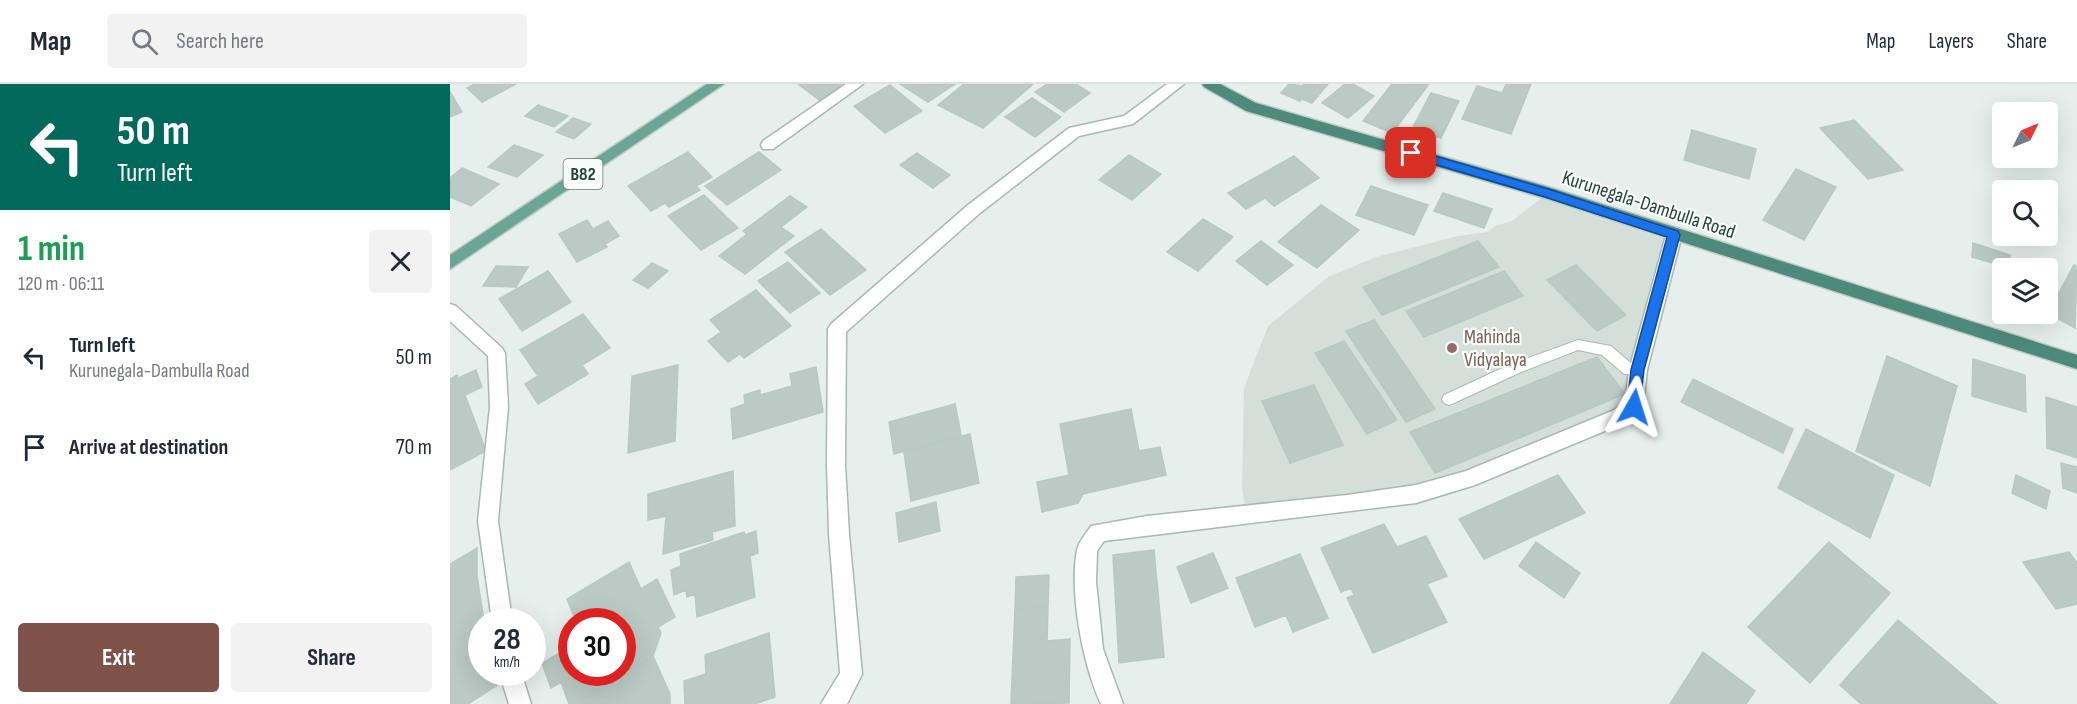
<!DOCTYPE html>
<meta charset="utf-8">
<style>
:root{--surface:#fff;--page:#f2f2f3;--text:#1f2937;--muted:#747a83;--line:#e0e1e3;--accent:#7f5249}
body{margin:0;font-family:"Sofia Sans Condensed",sans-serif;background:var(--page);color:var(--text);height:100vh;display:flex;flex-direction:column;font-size:22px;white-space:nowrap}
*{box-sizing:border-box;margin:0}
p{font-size:20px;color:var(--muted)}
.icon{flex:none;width:33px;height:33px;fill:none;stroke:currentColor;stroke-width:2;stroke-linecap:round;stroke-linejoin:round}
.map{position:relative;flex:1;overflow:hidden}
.sheet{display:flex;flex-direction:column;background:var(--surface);width:450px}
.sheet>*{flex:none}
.top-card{background:#00695c;color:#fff;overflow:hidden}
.needle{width:39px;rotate:47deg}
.fabs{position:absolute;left:1542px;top:18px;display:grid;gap:12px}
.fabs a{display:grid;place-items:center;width:66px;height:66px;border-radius:6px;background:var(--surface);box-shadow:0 6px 24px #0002;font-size:30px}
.speed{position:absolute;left:18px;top:524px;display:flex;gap:12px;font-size:30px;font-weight:700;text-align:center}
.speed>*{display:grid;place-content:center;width:78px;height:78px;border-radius:50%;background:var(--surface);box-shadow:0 6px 24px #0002;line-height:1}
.speed small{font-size:15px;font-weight:400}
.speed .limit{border:9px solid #d22;background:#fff;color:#111}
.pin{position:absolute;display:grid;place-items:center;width:51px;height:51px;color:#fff;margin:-26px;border-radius:12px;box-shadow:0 3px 9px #0006}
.me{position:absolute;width:66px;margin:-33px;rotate:6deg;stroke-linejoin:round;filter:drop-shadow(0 0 4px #0008)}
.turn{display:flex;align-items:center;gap:21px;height:126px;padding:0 18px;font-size:27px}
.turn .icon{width:78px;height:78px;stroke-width:2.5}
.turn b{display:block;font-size:42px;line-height:51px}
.round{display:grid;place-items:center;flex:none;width:63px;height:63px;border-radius:6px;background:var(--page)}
.overview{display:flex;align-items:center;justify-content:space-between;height:102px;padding:0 18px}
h1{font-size:36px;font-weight:700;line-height:45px;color:#1e9e55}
.primary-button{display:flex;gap:12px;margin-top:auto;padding:12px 18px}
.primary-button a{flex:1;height:69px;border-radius:6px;background:var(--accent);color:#fff;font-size:24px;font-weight:700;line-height:69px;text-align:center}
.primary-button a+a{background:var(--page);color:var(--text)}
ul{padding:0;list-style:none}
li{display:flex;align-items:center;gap:18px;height:90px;padding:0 18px}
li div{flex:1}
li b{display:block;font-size:22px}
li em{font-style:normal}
header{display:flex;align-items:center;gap:36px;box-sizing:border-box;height:84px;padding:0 30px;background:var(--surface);border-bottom:2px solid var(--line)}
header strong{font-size:28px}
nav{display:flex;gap:33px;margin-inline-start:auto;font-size:21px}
.search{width:420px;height:54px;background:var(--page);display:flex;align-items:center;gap:15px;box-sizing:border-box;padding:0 21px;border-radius:6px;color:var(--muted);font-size:22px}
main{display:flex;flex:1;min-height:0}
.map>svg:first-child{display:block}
.built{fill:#d4dfda}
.building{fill:#bbcac4;stroke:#b8c9c2;stroke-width:1.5}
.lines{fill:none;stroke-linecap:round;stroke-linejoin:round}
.service-casing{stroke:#a8b8b2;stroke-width:2}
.minor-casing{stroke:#a8b8b2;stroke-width:3}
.primary-casing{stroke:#c2cac8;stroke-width:3}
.trunk-casing{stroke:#c2cac8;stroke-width:3}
.service{fill:#fff;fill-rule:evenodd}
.minor{fill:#fff;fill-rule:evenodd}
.primary{fill:#6aa596;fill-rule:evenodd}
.trunk{fill:#4c8a7c;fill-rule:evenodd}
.route{fill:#1a73e8;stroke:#114b97;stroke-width:1.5}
.education-dot{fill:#8d6e63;stroke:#f7fbf9;stroke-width:2}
.labels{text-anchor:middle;stroke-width:4.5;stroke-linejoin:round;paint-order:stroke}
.shield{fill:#f7fbf9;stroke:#637a73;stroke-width:1.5}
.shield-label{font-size:18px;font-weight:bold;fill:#24423a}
.street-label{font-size:20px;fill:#24423a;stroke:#f7fbf9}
.education-label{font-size:20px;fill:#785e54;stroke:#f7fbf9;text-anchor:start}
</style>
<header>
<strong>Map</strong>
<div class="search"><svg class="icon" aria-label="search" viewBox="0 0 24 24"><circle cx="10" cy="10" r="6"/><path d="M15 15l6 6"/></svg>Search here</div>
<nav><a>Map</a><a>Layers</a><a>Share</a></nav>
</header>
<main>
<section class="sheet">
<div class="top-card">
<div class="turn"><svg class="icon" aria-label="left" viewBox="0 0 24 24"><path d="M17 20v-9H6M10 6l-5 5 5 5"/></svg><div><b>50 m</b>Turn left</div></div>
</div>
<div class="overview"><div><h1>1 min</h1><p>120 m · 06:11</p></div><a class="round"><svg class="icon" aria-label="close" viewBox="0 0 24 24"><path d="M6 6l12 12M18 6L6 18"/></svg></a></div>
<ul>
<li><svg class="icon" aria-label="left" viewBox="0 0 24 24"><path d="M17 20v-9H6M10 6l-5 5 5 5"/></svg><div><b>Turn left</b><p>Kurunegala-Dambulla Road</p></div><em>50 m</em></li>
<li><svg class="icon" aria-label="arrive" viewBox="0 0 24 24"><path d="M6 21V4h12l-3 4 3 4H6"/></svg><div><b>Arrive at destination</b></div><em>70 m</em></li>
</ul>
<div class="primary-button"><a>Exit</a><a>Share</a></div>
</section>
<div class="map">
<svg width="1627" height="620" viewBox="0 0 1627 620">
<rect width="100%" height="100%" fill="#e6efeb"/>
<path class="built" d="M1098,109L1224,151L1184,323L1018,395L796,430L792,403L794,304L818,242L878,193L926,173L1008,152L1038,148L1045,142L1062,137Z"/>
<path class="building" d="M25,0H66L32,18L17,4Z
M348,0H401L372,18Z
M450,0H505L478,18Z
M514,0H583L533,44L488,21Z
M597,0H626L640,9L614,28L585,8Z
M839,0L853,2L854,0H878L862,19L852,15L850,17L831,9Z
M895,0H903L924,12L898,34L872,19Z
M942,0H979L942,49L913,37Z
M1056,0H1081L1061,50L1012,35L1027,2L1052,9Z
M440,1L472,27L435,49L404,22Z
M0,8L12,28L0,33Z
M981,9L1009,17L991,54L962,45Z
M582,14L611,33L585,53L555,33Z
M88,21L118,32L104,43L75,32Z
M123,34L141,40L124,55L106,48Z
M1404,36L1453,86L1418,95L1370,44Z
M1242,46L1306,65L1299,95L1234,76Z
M64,61L93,71L67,93L38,83Z
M238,68L262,93L246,102L250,106L219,123L215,119L201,127L178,102Z
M309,68L331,86L277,121L255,102Z
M467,69L500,91L483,104L450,81Z
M679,71L711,90L682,116L649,96Z
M844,72L869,94L824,122L815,114L796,125L778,109Z
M12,84L49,100L21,122L0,113V94Z
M1346,85L1386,103L1354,156L1313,136Z
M921,102L978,121L964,151L906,131Z
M993,109L1042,125L1034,144L984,127Z
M254,111L288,144L251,166L218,132Z
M340,112L357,123L331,143L344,152L295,190L269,172L297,150L293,147Z
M871,121L909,146L867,184L828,158Z
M753,135L783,153L748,187L717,168Z
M137,136L143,145L158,137L169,152L155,160L157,163L127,178L109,150Z
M371,145L416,186L380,211L335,168Z
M811,157L843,181L817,201L786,177Z
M1028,157L1049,183L932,231L913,203Z
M1523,159L1560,171L1559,184L1522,173Z
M338,178L370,209L340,229L308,197Z
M202,179L218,187L198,204L183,196Z
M1126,181L1176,231L1147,247L1097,196Z
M1624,181L1627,182L1625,244L1598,229Z
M46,182L78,183L66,203L33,202Z
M98,187L121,218L72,247L49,215Z
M1054,187L1073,212L974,253L956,227Z
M306,206L341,242L294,274L290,270L278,278L258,257L271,248L260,236Z
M133,230L160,264L132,281L138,290L88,320L75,300L88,292L70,266Z
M924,236L985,325L956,338L896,247Z
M894,257L947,336L917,350L865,269Z
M1437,272L1507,302L1480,402L1406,367Z
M1147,273L1175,310L985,389L960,348Z
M1523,275L1575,291L1576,328L1522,312Z
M228,281L225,357L178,369L182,292Z
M366,283L373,328L283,355L281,325L295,320L294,311L310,306V311L342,302L340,290Z
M26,286L32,303L15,311L36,367L0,386V295L7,291L8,294Z
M1243,295L1343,345L1333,369L1231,318Z
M864,301L893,361L840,379L812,317Z
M1596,313L1627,323V374L1597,364Z
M505,320L511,351L444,370L439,338Z
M681,325L689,367L710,363L716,391L633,410L628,419L592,428L587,398L619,391L610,340Z
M1356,345L1444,391L1420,454L1328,404Z
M520,350L529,399L461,417L454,368Z
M1611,379L1627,383V409L1613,404Z
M283,387L285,442L262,448L263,456L213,470L216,432L198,436V410Z
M1108,391L1135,429L1034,475L1009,435Z
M1566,391L1600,407L1596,425L1562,409Z
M486,418L490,447L449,458L446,429Z
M934,440L947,463L976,452L997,492L977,500L997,538L923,569L897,514L904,511L901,504L891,508L871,464Z
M306,447L308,469L300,472L305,513L247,533L245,510L237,513L236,506L224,511L221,486L231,482L230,470L294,448L295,451Z
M1086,458L1130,489L1114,514L1069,482Z
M1379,458L1440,509L1360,599L1298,543Z
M27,464V492L34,537H32V588H45L49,600L18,620H0V480Z
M704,466L714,573L669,579L663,471Z
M1619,468L1627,479V520L1606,525L1573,478Z
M763,469L778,504L741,519L727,483Z
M850,470L878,534L843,548L836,531L805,543L786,494Z
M179,478L191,505L207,495L225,533L208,543L211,549L203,572L127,620H119L111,598L101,604L92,579L122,562V588H172V537H126L117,515Z
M599,491L598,522L565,525L566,493Z
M598,522L597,557L620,555L619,619L561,620L565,525Z
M1448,536L1547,620H1411L1390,601Z
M319,549L325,613L305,620H235L234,597L256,590L255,571Z
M1253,568L1305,607L1296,620H1220Z
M203,572L220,610V620H127Z"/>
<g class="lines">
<defs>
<path id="service" d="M1128,256L1161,262L1182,280L1193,282L1195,286L1193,290H1174L1152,271L1128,266L1069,289L1004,319L999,321L994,319L992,315L994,311L1059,281Z"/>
<path id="minor" d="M396,0H413L323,65H313L311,61L313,57Z
M717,0H734L683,40L629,52L530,129L396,248L395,381L399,450L412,590L397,620H371L390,589L379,450L377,381L378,245L381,240L518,121L619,44L674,32Z
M1224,145L1230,147L1232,151L1197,286L1193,323L1190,329L1174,339L1025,401L966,419L654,457L647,467L646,498L653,565L673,620H651C633,581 619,509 627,466C629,457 636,450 641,442L697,432L897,411L966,401L1016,387L1162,327L1175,319L1179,286L1216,151L1218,147Z
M0,220L6,222L52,264L55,269L58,323L48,437L62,537H42L28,437L40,323L38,272L0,237Z
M49,588H71L81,620H59Z"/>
<path id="primary" d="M257,0H274L0,185V171Z"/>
<path id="trunk" d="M752,0H770L806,19L1098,103L1627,271V285L1095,114L796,27L754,3Z"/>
</defs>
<use href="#service" class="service-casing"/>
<use href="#minor" class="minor-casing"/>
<use href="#primary" class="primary-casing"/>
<use href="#trunk" class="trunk-casing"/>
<use href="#service" class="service"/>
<use href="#minor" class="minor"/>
<use href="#primary" class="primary"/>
<use href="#trunk" class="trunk"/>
</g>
<path class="route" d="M961,65L1098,105L1228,147L1230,151L1194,286L1189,327H1179L1177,323L1181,286L1217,153L1095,113L957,72L955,69Z"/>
<circle class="education-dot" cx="1002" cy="264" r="6"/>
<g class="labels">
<rect class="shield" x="113.5" y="75" width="39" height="30" rx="4.5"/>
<g class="shield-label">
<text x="133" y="96">B82</text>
</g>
<g class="street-label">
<text transform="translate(1199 120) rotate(18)" y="7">Kurunegala-Dambulla Road</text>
</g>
<g class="education-label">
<text x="1014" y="259">Mahinda<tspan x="1014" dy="23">Vidyalaya</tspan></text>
</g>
</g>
</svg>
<div class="fabs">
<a><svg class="needle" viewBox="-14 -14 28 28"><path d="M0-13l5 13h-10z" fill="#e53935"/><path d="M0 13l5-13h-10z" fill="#747a83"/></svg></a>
<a><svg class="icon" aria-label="search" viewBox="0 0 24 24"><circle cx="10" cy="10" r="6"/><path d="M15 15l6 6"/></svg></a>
<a><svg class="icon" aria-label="layers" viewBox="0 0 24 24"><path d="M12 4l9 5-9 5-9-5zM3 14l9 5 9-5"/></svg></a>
</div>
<div class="speed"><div>28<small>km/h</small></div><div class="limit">30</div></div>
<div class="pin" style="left:961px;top:69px;background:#d93025"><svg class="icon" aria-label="arrive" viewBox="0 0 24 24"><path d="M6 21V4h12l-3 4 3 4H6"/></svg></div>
<svg class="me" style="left:1184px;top:323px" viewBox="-20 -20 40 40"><path d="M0-17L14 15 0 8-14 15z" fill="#1a73e8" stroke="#fff" stroke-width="4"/></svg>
</div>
</main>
